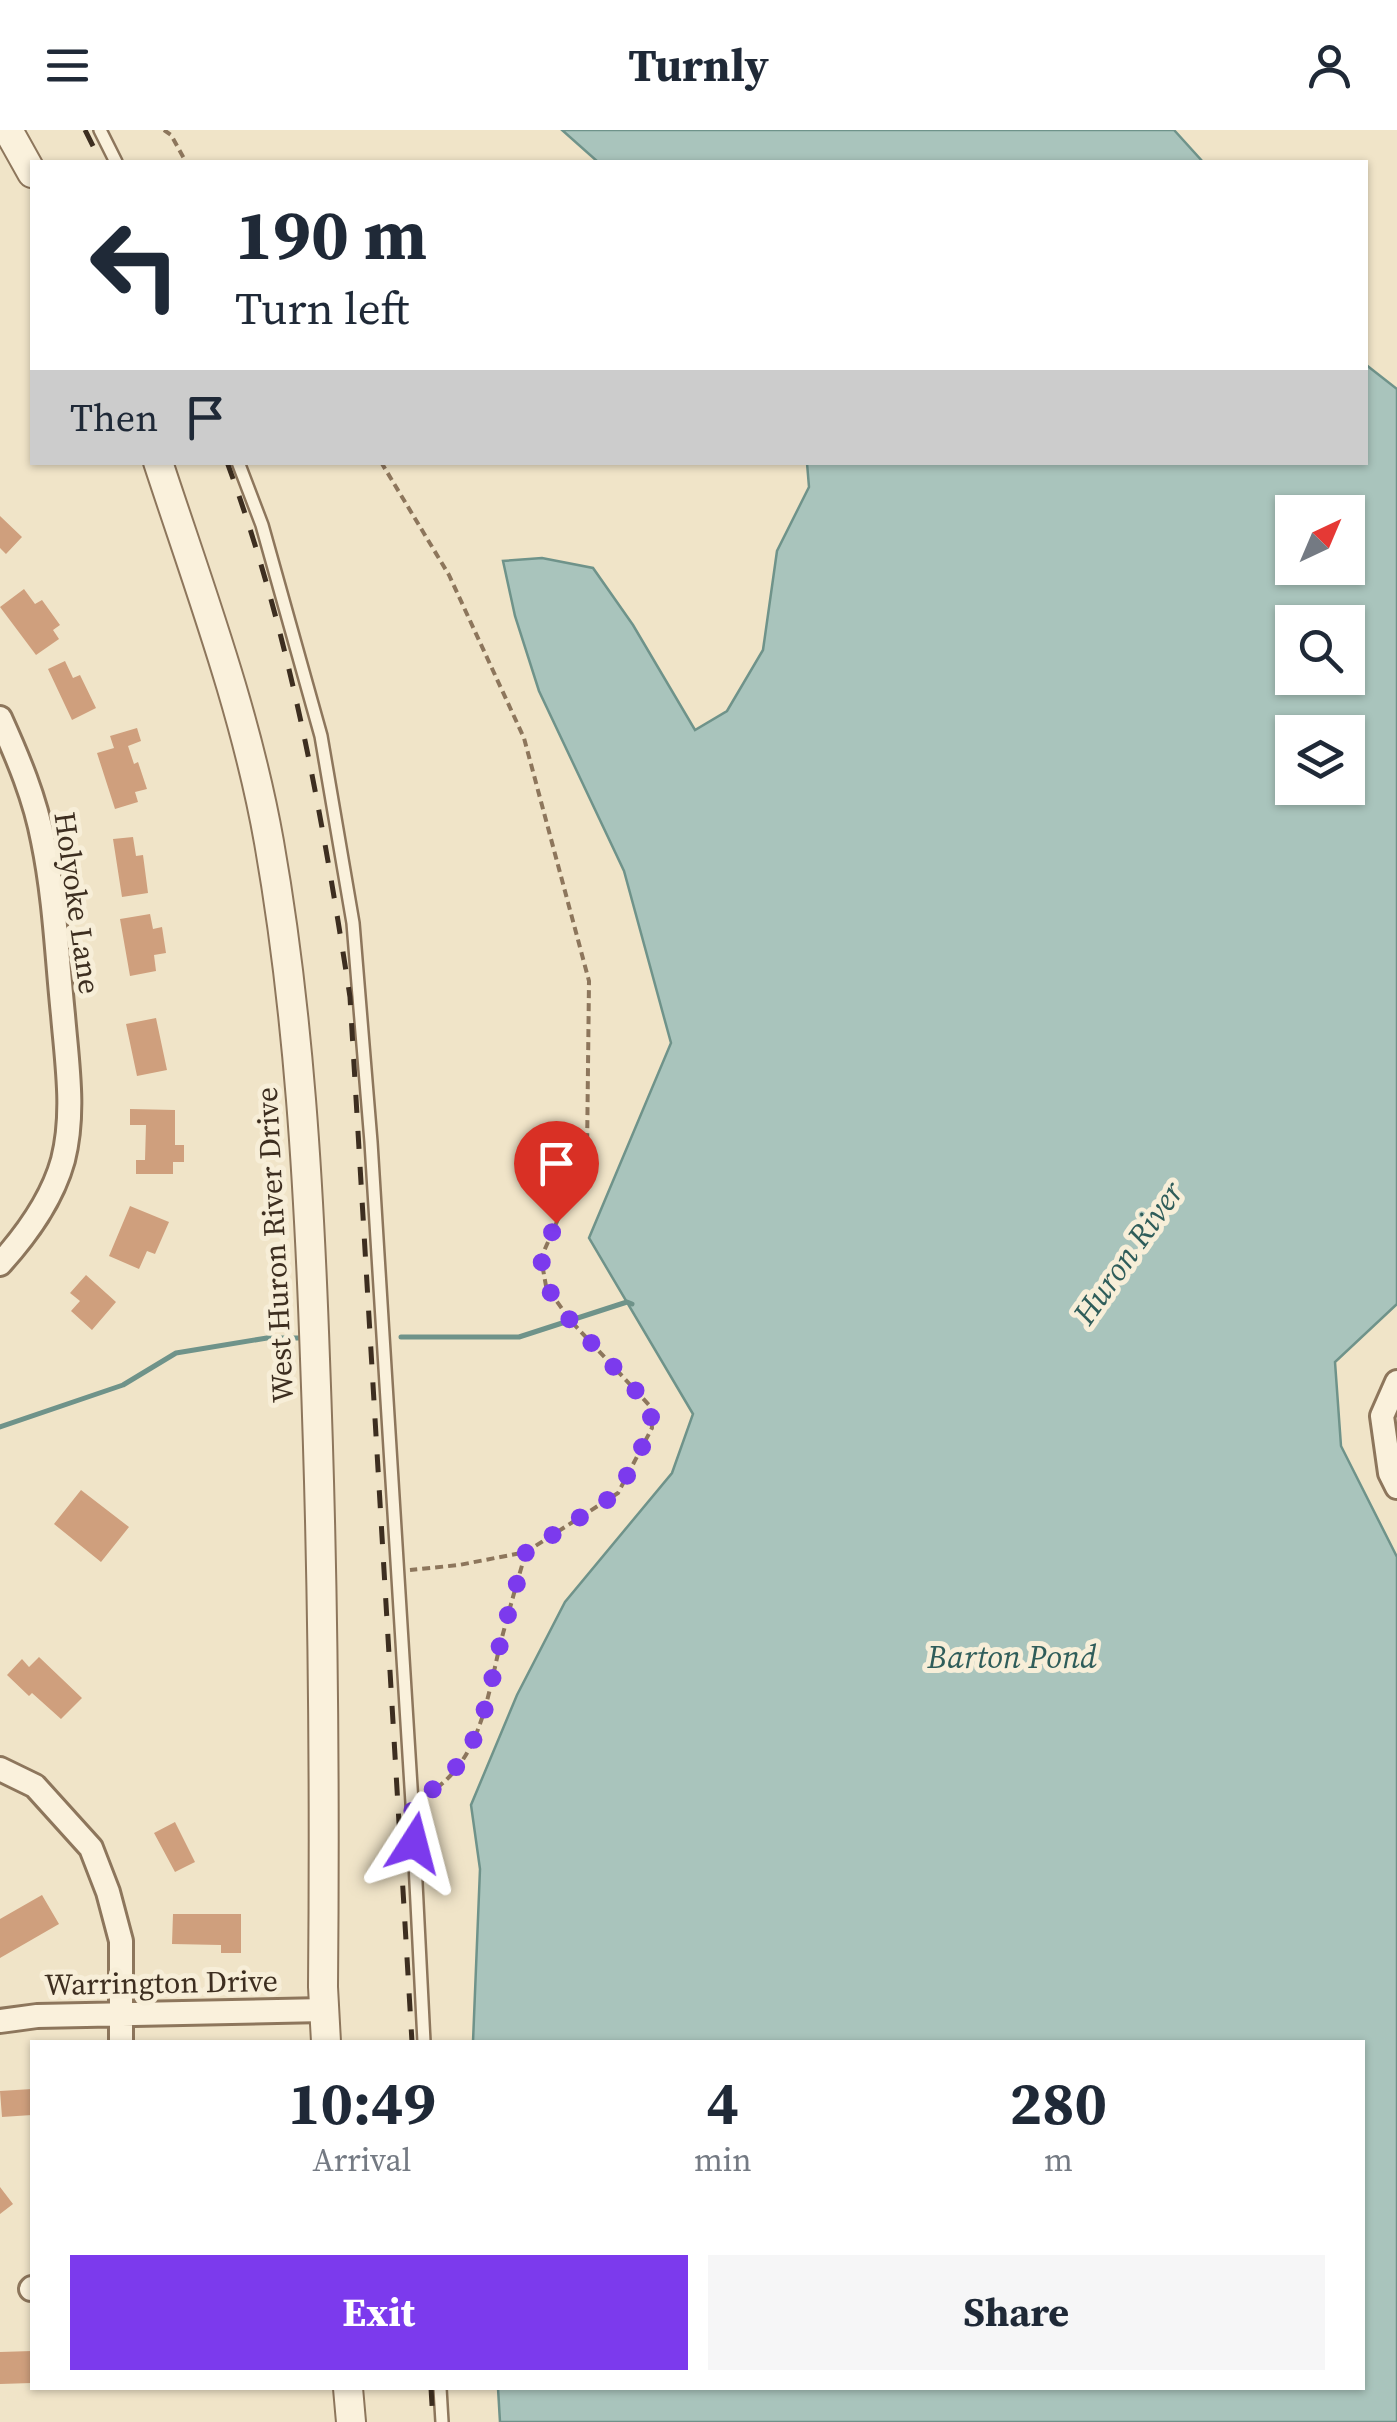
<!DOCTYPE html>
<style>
:root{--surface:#fff;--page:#f6f6f7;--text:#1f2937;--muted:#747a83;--accent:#7c3aed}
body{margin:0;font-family:"Source Serif 4",serif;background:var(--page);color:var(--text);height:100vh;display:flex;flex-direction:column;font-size:38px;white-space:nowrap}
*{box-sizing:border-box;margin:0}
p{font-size:32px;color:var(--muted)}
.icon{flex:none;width:55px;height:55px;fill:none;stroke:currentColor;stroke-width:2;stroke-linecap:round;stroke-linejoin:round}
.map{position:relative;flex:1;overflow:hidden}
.details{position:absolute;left:30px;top:1910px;width:1335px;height:350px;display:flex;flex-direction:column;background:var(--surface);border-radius:0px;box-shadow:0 2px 8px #0004}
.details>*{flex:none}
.banner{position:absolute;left:30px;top:30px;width:1338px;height:305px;border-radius:0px;box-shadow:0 2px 8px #0004;background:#fff;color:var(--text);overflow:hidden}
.needle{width:65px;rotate:44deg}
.tools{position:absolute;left:1275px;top:365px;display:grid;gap:20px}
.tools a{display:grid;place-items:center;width:90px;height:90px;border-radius:0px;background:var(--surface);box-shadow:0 2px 8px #0004;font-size:50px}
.pin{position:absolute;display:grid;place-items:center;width:85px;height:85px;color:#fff;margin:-102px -42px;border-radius:50% 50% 50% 0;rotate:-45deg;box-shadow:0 0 10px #0007}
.pin .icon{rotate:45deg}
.me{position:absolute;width:110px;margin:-55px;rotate:9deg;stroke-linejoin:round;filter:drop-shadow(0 0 8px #0008)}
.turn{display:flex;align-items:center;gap:35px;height:210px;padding:0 40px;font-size:45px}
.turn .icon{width:130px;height:130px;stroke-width:2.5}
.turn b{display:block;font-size:70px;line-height:85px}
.then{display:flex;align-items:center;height:95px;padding:0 40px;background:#0003;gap:20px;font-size:38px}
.eta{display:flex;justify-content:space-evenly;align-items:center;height:170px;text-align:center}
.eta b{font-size:60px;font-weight:700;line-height:70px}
.primary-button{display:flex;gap:20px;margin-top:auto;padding:20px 40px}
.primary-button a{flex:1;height:115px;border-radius:0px;background:var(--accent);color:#fff;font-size:40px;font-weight:700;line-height:115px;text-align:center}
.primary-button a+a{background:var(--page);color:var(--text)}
header{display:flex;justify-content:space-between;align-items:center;height:130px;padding:0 40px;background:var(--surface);font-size:45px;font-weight:700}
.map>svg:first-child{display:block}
.water{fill:#a9c4bc;stroke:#6f938a;stroke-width:2.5;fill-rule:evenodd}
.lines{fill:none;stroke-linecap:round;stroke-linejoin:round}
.stream{stroke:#6f938a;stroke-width:5}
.building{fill:#cf9f7d}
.service-casing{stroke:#8d765c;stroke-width:16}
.minor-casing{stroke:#8d765c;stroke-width:28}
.tertiary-casing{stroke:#8d765c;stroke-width:32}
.path{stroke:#8d765c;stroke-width:4;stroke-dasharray:8 5;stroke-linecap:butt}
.service{stroke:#faf1dc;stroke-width:11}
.minor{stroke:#faf1dc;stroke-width:22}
.tertiary{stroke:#faf1dc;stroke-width:28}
.rail{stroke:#3d2e20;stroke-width:5;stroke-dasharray:18 18;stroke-linecap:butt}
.route{stroke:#7c3aed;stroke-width:18;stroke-dasharray:0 32.4}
.labels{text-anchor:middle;stroke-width:10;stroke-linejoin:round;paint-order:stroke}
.street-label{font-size:30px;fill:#3d2e20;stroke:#f7eed8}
.water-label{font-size:32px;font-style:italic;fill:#2f5d5a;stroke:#f7eed8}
</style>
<header><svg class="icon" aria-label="menu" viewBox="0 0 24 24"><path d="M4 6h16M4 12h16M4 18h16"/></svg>Turnly<svg class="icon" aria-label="person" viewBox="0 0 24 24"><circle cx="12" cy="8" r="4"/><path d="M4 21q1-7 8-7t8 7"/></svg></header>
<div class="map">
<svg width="1397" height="2292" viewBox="0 0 1397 2292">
<rect width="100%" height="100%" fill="#f0e4c8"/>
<path class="water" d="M562,0H1174L1203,32H598Z
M1365,234L1397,259V1174L1335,1232L1341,1316L1397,1427V2292H500L498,2258H1362V1912H473L480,1739L471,1675L517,1565L565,1472L672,1343L693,1284L589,1108L671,913L624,741L539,561L515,486L503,431L542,428L593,438L633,495L695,600L727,581L763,520L777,421L809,357L807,333L1365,332ZM1292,382H1348V438H1292ZM1292,492H1348V548H1292ZM1292,602H1348V658H1292Z"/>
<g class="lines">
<path class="stream" d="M401,1207H519L627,1172L632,1174
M0,1297L123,1255L176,1223L267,1208H299"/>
</g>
<path class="building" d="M0,386L22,407L6,424L0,418Z
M24,459L35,474L42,470L60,495L53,500L59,509L36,525L0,477Z
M65,531L73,548L80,545L96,578L72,590L48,539Z
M137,598L141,611L128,616L134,634L138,632L147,659L135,662L138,672L115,679L97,623L114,618L110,606Z
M133,707L136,726L143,725L148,763L122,767L113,709Z
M150,784L153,799L162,797L166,823L154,825L156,841L130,846L120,789Z
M156,888L167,940L137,946L126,894Z
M130,979L175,980V1015H184V1032H173V1044H136V1030H145L146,995H130Z
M130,1076L169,1092L155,1124L147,1121L139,1139L109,1126Z
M86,1145L116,1172L92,1200L71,1181L80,1171L70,1163Z
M81,1360L129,1397L101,1432L54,1394Z
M39,1527L82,1568L61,1589L32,1563L29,1566L7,1545L22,1529L29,1537Z
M175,1692L195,1732L175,1742L154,1703Z
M42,1765L59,1794L0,1828V1789Z
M173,1784H241V1823H221V1815L172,1814Z
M32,1959V1985L2,1987L0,1961Z
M0,2057L13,2074L0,2084Z
M32,2221V2253L0,2254V2222Z"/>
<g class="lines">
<defs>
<path id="service" d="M100,0L116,32
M238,332L262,395L321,606L353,793L371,1012L412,1673L424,1912
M440,2258L442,2292"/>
<path id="minor" d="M0,588C18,628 35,668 43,711C55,769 57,827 63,885C67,933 75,983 63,1030C52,1070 27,1104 0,1134
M1397,1252L1382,1286L1390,1343L1397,1357
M0,1639L35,1656L91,1718L108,1762L121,1811V1912
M0,1891L37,1886L324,1880
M31,2159L32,2158"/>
<path id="tertiary" d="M8,0L32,43
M158,332C199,457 246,582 269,712C299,882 309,1057 315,1229C323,1438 325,1647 323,1857L326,1912
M348,2258L351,2292"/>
</defs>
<use href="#service" class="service-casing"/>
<use href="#minor" class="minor-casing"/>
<use href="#tertiary" class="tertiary-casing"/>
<path class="path" d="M164,0L171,5L186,32
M381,332L449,445L524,608L589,851L587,1023L541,1128L546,1156L570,1190L650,1276L652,1298L618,1363L526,1422L459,1435L410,1440
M426,1665C481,1633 487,1567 501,1511C509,1481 517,1452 526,1422"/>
<use href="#service" class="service"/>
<use href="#minor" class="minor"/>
<use href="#tertiary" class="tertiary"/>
<path class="rail" d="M85,0L101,32
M227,332C291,506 322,685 350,867L412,1912
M431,2258L433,2292"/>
</g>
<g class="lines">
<path class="route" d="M414,1713L412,1673C479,1634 483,1588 499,1519C507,1486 517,1454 526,1422L618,1363L652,1298L650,1276L570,1190L546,1156L541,1128L556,1093"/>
</g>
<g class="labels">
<g class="street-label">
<text transform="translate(77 773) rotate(82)" y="10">Holyoke Lane</text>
<text transform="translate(275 1115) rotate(-93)" y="10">West Huron River Drive</text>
<text transform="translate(161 1853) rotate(-1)" y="10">Warrington Drive</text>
</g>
<g class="water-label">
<text transform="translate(1128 1123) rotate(-55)" y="11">Huron River</text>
<text x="1012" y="1538">Barton Pond</text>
</g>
</g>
</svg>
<div class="tools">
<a><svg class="needle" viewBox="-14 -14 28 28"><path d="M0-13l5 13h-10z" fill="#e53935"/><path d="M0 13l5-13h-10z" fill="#747a83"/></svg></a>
<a><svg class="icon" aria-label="search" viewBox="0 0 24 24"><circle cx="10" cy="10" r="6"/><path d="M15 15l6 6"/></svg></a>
<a><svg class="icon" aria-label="layers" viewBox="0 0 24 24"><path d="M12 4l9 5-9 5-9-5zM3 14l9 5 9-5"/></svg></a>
</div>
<div class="pin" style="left:556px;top:1093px;background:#d93025"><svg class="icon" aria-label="arrive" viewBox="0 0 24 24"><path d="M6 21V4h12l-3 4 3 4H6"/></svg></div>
<svg class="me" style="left:414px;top:1713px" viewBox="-20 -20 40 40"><path d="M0-17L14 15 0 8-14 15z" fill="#7c3aed" stroke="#fff" stroke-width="4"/></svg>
<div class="banner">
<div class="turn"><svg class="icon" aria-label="left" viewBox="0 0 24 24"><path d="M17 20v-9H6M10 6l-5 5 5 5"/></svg><div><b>190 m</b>Turn left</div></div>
<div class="then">Then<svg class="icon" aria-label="arrive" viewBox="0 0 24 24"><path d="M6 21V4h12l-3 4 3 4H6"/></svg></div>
</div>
<section class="details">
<div class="eta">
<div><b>10:49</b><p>Arrival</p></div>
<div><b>4</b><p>min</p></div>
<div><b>280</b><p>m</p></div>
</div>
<div class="primary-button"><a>Exit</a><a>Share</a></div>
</section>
</div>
